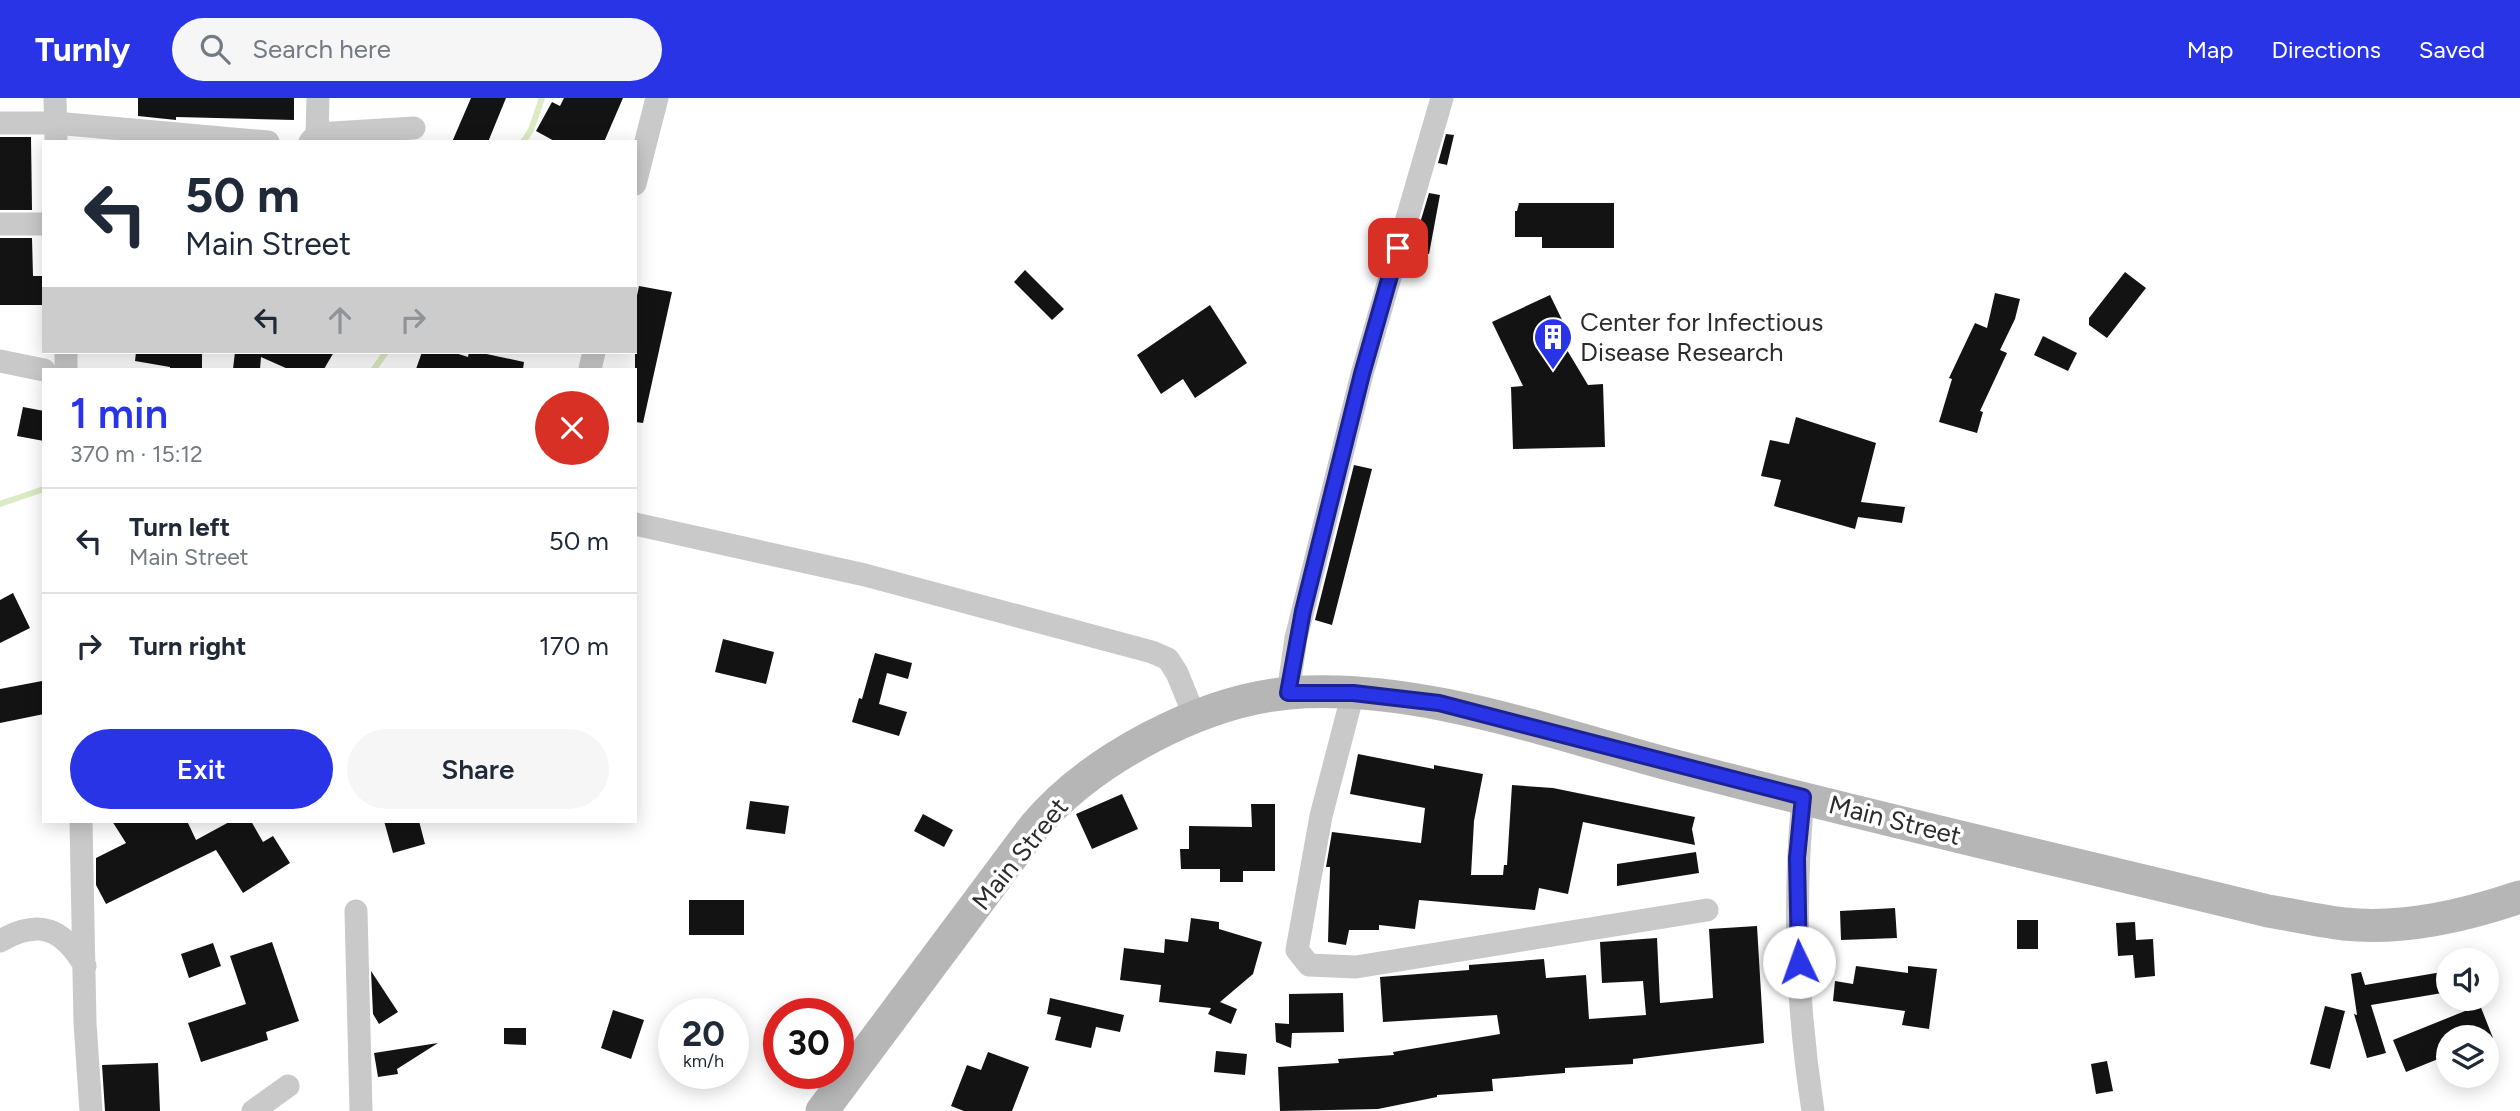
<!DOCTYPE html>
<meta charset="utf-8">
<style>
:root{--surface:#fff;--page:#f6f6f7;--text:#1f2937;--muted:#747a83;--line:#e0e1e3;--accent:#2934e7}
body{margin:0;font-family:Figtree,sans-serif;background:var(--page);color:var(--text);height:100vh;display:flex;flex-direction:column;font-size:26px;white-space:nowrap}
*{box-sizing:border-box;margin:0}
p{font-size:23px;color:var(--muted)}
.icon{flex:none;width:38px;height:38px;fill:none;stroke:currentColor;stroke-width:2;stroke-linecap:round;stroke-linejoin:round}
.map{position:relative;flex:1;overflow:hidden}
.panel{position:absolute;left:42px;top:270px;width:595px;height:455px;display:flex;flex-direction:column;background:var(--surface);border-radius:0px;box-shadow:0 4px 18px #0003}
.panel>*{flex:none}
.banner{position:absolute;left:42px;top:42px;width:595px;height:214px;border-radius:0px;box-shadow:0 4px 18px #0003;background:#fff;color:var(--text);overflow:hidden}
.tools{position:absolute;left:2436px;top:850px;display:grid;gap:14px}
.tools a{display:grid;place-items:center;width:63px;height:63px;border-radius:50%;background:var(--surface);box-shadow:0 4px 18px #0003;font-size:35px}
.speed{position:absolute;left:658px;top:900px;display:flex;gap:14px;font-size:35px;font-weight:700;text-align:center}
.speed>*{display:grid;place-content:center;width:91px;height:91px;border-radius:50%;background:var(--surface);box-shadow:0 4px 18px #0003;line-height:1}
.speed small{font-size:18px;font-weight:400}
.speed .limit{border:10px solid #d22;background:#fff;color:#111}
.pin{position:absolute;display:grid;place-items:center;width:60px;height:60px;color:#fff;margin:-30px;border-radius:14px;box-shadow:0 4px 10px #0006}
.me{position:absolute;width:77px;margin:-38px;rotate:357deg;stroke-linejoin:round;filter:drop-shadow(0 0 5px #0008)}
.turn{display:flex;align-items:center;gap:24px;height:147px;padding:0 28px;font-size:32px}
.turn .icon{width:91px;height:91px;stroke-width:2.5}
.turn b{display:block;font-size:49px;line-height:60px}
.lanes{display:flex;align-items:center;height:66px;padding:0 28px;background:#0003;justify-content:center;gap:35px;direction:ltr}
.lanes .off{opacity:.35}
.round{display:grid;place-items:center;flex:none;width:74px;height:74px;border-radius:37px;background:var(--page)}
.head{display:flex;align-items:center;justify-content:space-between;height:119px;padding:0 28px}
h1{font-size:42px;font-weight:600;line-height:52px;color:var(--accent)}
.button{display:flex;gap:14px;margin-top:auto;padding:14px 28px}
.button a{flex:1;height:80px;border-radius:42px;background:var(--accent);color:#fff;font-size:28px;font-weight:600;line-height:80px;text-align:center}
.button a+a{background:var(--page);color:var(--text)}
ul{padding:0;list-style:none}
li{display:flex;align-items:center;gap:21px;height:105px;padding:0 28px;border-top:2px solid var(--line)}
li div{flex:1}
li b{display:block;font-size:26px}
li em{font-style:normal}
header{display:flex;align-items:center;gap:42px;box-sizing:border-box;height:98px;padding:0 35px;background:var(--accent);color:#fff}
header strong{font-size:33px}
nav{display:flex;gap:38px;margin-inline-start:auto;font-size:24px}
.search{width:490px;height:63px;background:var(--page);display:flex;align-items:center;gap:18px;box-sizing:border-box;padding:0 24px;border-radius:38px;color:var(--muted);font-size:26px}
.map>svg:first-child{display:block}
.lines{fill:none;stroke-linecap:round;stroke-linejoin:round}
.stream{stroke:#dbebc4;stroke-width:6}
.building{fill:#131313}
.minor{stroke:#c9c9c9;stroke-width:23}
.secondary{stroke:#b6b6b6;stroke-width:33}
.route-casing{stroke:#1b2296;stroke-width:18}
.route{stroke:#2934e7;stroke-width:12}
.labels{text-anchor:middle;stroke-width:7;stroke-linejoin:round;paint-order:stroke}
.poi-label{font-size:26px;fill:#2c2c2c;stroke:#fff;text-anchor:start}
.street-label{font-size:26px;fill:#2c2c2c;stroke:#fff}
</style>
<header>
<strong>Turnly</strong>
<div class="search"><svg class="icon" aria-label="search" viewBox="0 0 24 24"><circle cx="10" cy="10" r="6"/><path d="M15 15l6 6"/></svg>Search here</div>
<nav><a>Map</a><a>Directions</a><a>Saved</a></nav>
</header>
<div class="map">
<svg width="2520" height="1013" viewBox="0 0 2520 1013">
<rect width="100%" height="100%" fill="#fff"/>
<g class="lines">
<path class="stream" d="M523,44L531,32L542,0
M374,271L386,254
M0,406L44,391"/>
</g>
<path class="building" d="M138,0H294V22L176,19V22L138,18Z
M471,0H506L488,44H452Z
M564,0H623L604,44H556L536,33L552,4L560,8Z
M1446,36L1454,37L1447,67L1438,65Z
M0,39H31L32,112H0Z
M1429,95L1440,97L1429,156L1412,152Z
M1519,105H1614V150H1542V139H1515V113H1517Z
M0,140H32L33,178H43V207H0Z
M1025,172L1064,211L1052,222L1014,184Z
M2125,174L2146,190L2107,240L2089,227V220Z
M639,188L672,194L643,325L635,324V207Z
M1995,195L2020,201L2015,221L2000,252L2007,255L1980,313L1983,314L1977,335L1939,324L1952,281L1949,280L1975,225L1987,230Z
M1550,197L1567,232L1558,237L1588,287L1603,286L1605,349L1513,351L1511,289L1523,288L1492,224Z
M1210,207L1247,265L1195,300L1183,281L1161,296L1137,257Z
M2043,238L2077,255L2068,273L2034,257Z
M136,254H202V271H170V269L135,263Z
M235,254H334L324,271H288L261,259L260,271H233Z
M422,254H452L468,259L469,254H477L524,264L523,271H416Z
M23,309L44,313V343L17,338Z
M1796,319L1876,345L1861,404L1905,409L1902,425L1858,419L1855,431L1774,408L1781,382L1761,378L1770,342L1789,346Z
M1354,367L1372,371L1332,527L1315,522Z
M13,495L30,530L0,545V502Z
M723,541L774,554L766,586L715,574Z
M875,555L912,565L908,581L887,575L879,606L907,614L899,638L852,624L859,600L862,601Z
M42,583L44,616L0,625V591Z
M1358,656L1434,671V667L1483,676L1474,723L1471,777H1503L1504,767H1507L1512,687L1553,690L1695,719L1692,731L1695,747L1583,724L1568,796L1539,790L1535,812L1419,802L1415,831L1379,827V832H1349L1346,847L1328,844L1330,769H1326L1332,734L1421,745L1425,710L1350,696Z
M1122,696L1138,731L1092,751L1076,716Z
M750,703L789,708L785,736L746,731Z
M1251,706H1275V773H1243V784H1220V771H1181L1180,751H1189V728L1252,729Z
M923,716L953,732L944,749L914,733Z
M112,723H187L196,742L231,723H251L263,744L273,738L290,765L243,795L216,752L106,806L96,787V760L126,745Z
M384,723H419L425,746L393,755Z
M1696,754L1699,775L1617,788V766Z
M689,802H744V837H689Z
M1895,810L1897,840L1841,842L1840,813Z
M1191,820L1219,824V831L1262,844L1253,876L1220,904L1237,911L1231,926L1208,916L1211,910L1159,904L1161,887L1120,882L1124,850L1164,855L1165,841L1188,844Z
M2017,822H2038V851H2017Z
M2135,824L2136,842L2153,841L2155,878L2135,880L2133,857L2118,858L2116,825Z
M1757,828L1764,945L1633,961V966L1565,970V975L1492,981L1493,993L1437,997V999L1378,1011L1280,1013L1278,969L1339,965L1338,961L1394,957L1393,954L1500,936L1497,917L1383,924L1380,879L1469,872V867L1544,861L1546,880L1586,877L1589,921L1646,917L1643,883L1602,885L1600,844L1657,840L1660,905L1713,900L1709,831Z
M272,844L299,923L266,934L268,942L201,964L188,925L246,906L230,858Z
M213,845L221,868L189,880L181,856Z
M1856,868L1908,875V868L1937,871L1929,931L1902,927L1905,913L1833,903L1835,883L1853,886Z
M371,873L398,914L379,926L373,916Z
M2448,873V894L2371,907L2386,955L2367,960L2354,916L2357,917L2351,876L2361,874L2365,887Z
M1343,895L1344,934L1292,935L1291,950L1276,944L1275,925L1289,926V896Z
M1050,900L1124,917L1120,934L1096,929L1091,950L1055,942L1061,919L1047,916Z
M2480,907L2493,940H2448V957L2406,974L2393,942Z
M2325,908L2345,913L2330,971L2310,966Z
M613,912L644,922L631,961L601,950Z
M504,930H526V947L504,946Z
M438,945L397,971L398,976L378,979L374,955Z
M1216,953L1247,956L1245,977L1214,974Z
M988,954L1029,969L1012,1013H964L951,1008L967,967L981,972Z
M2107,963L2113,993L2096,996L2091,966Z
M158,965L160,1013H105L102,967Z"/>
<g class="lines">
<path class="minor" d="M55,0L56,44
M0,25H55L268,44
M317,36L414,30
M310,44L317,36L318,0
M635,86L657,0
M0,126H44
M66,254V271
M0,263L44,272
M590,271L594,254
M635,426L865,477L1152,554L1168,561L1177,575L1195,619
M1288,595L1296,540L1362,276L1442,0
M1353,595L1321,718L1297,852L1309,867L1356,869L1707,812
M1803,700C1793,804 1797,910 1813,1013
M81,723L85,925L91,1013
M356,813L361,1013
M0,843C40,820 63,831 85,868
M253,1013L288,988"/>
<path class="secondary" d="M822,1013L1034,729C1090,662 1201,603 1289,595C1421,584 1564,640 1691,672C1883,722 2076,766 2268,813C2293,817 2319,823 2344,826C2404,832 2463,818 2520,799"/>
</g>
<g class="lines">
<defs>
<path id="route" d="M1398,150L1362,276L1303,513L1288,595H1353L1439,605L1803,699L1797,760L1799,864"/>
</defs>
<use href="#route" class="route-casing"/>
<use href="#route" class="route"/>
</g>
<defs>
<symbol id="building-pin" viewBox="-11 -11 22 30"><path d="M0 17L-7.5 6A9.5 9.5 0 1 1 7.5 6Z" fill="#2934e7" stroke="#fff"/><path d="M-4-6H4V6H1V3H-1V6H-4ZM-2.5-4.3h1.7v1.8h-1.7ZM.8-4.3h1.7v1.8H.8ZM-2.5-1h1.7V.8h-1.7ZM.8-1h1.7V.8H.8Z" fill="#fff"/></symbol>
</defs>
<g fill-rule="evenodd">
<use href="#building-pin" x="1531" y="217" width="44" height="60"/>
</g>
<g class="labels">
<g class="poi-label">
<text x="1580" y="233">Center for Infectious<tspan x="1580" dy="30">Disease Research</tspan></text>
</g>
<g class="street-label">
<text transform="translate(1895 722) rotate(14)" y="9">Main Street</text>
<text transform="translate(1020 756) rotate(-51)" y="9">Main Street</text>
</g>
</g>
</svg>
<div class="tools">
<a><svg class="icon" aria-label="sound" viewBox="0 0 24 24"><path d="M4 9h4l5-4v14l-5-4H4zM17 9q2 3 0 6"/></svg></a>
<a><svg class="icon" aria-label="layers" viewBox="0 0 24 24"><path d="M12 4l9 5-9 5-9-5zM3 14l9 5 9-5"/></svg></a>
</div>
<div class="speed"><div>20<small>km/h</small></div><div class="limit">30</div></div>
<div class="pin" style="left:1398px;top:150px;background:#d93025"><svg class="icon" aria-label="arrive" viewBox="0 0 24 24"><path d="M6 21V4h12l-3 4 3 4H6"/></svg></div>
<svg class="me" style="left:1799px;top:864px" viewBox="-20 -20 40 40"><circle r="19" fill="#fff"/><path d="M0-13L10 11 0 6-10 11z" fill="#2934e7"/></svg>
<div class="banner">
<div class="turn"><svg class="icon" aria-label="left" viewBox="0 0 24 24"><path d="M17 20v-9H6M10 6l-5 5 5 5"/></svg><div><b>50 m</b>Main Street</div></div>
<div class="lanes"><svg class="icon" aria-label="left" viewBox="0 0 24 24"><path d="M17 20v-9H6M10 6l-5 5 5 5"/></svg><svg class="icon off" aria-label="ahead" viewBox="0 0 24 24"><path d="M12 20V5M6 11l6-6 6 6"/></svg><svg class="icon off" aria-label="right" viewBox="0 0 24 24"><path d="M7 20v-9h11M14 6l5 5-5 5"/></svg></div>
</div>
<section class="panel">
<div class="head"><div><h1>1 min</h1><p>370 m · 15:12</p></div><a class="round" style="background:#d93025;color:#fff"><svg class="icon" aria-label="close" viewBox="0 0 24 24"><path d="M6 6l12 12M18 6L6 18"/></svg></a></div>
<ul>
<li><svg class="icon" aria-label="left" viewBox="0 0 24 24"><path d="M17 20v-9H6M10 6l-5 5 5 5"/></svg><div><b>Turn left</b><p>Main Street</p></div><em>50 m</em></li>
<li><svg class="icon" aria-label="right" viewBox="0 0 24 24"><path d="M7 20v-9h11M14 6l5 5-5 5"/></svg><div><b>Turn right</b></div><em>170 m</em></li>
</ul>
<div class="button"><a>Exit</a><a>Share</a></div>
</section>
</div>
